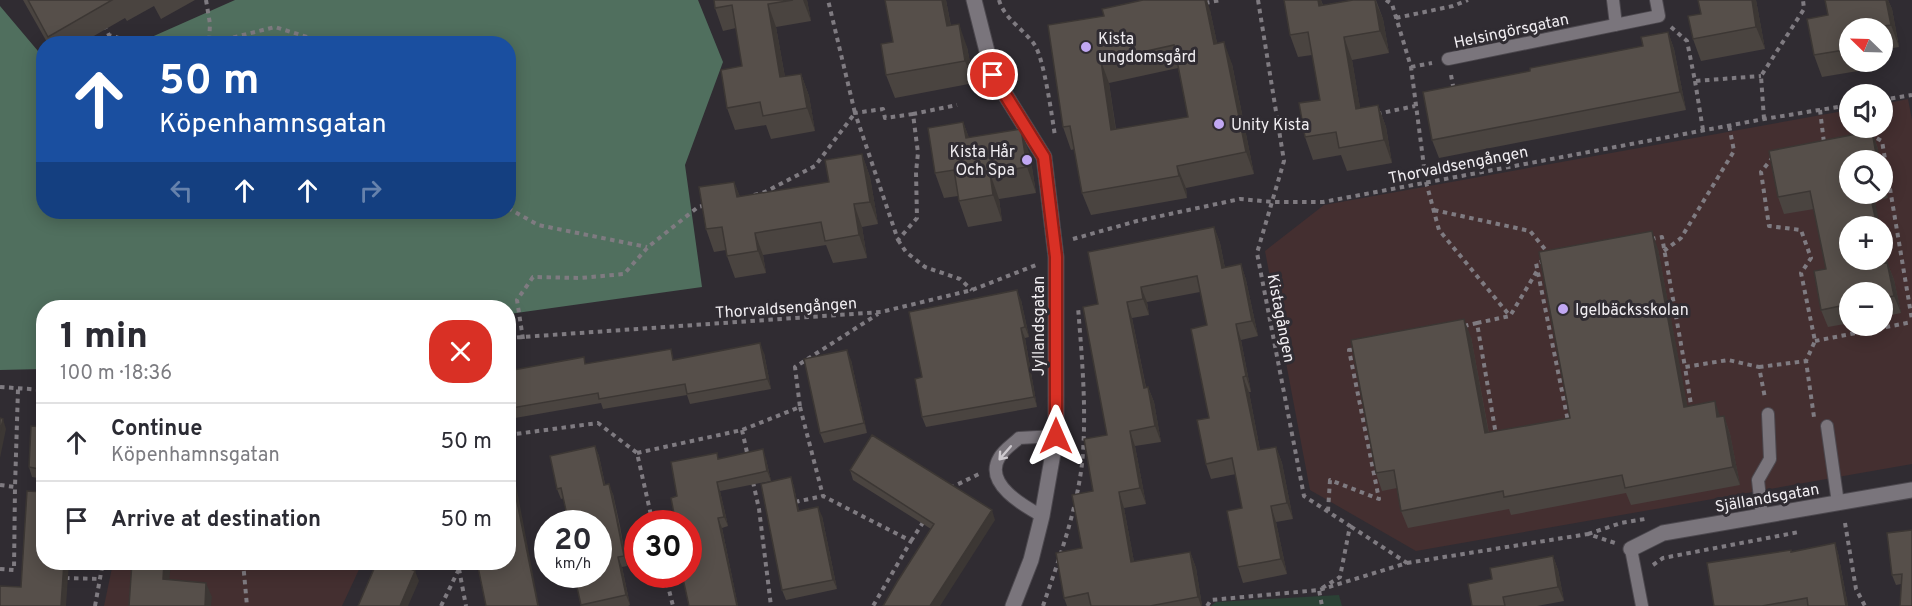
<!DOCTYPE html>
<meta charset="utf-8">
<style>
:root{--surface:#fff;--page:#f2f2f3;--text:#2b2b33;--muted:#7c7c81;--line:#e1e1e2}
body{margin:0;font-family:Overpass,sans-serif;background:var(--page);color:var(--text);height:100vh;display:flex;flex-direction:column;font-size:22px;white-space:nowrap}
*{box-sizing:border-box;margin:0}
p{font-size:20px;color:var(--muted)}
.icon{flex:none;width:33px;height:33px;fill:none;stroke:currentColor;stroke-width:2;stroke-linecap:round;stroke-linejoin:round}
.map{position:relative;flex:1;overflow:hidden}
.details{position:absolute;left:36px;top:300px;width:480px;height:270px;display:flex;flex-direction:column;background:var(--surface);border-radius:24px;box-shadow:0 3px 15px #0003}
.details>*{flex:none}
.banner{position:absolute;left:36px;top:36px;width:480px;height:183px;border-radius:24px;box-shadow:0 3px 15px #0003;background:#1a4fa0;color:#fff;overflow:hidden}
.needle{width:39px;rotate:293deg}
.buttons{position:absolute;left:1839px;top:18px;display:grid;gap:12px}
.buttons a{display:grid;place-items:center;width:54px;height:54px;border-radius:50%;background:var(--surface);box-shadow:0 3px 15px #0003;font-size:30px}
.speed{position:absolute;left:534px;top:510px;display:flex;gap:12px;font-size:30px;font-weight:700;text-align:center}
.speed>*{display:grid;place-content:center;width:78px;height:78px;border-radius:50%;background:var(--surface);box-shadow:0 3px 15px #0003;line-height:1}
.speed small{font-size:15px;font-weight:400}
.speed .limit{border:9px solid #d22;background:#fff;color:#111}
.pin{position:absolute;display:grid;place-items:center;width:51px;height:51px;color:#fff;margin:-26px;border:3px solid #fff;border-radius:50%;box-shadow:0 2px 6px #0007}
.me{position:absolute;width:66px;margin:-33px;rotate:0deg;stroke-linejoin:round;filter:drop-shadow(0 0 4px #0008)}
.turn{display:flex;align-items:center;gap:21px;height:126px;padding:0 24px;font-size:27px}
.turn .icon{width:78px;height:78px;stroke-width:2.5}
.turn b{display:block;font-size:42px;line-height:51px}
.lanes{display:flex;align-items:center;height:57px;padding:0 24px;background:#0003;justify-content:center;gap:30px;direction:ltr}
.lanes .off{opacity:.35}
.round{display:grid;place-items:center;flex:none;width:63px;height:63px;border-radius:24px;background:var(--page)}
.headline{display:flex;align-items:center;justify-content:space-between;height:102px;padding:0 24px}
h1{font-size:36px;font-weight:800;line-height:45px}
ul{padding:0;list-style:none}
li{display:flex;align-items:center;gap:18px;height:78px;padding:0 24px;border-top:2px solid var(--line)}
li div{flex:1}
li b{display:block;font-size:22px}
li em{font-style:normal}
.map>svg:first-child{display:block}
.education{fill:#442f30;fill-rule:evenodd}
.green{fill:#2b4135}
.forest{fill:#506f5e}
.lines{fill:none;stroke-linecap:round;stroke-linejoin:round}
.service-casing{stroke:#4c484e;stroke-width:14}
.minor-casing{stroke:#4c484e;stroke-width:17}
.path{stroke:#7f7b81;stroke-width:4;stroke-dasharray:4.5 4.5;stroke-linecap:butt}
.service{stroke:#7a757c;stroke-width:12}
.minor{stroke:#7a757c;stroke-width:15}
.wall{fill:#4a4440;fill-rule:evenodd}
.shaded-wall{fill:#3c3734}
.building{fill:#564f4a;stroke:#3c3734;stroke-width:1.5;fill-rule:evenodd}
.oneway{stroke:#cdc9ce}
.route-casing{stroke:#8d1f18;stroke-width:15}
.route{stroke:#d93025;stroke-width:10}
.poi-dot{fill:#c1a8f3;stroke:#302c32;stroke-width:2}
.labels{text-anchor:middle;stroke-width:6;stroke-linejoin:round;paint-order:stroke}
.street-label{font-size:16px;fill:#f0edf1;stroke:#302c32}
.poi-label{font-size:16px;fill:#f0edf1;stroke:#302c32;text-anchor:start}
</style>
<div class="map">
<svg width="1912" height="606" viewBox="0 0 1912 606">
<rect width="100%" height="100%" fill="#302c32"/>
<path class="education" d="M1908,99L1912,120V464L1416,551L1310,490L1265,251L1324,205L1849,110L1850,128H1882L1883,104ZM1850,160H1882V194H1850ZM1850,226H1882V260H1850ZM1850,292H1882V326H1850Z
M113,563H362L342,606H104Z"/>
<path class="green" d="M1339,595L1342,606H1211L1216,602Z"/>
<path class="forest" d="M235,0H698L723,62L685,165L702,287L509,314L508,308H44L43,369L0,370V6L43,57L44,212H508V44L138,43Z"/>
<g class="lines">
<defs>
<path id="service" d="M1613,0L1616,25
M1448,59L1659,16L1656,0
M1827,426L1838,503
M1042,516C1024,506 984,484 999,458C1003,450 1013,444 1019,438L1056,436
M1762,516L1758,480L1770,459L1768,414
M1631,549L1642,606"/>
<path id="minor" d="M974,0L993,75L1044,157L1056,257V436L1042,516L1031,560L1013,606
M1631,549L1663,533L1912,490"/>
</defs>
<use href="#service" class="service-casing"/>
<use href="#minor" class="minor-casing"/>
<path class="path" d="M206,0L210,24L209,43
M999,0C1004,18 1023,29 1034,44C1044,57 1052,117 1055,136
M1258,0L1284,161L1257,253L1304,496L1350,526L1340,577L1319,590L1322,606
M1386,0L1392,4L1411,67L1426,182L1439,230L1510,316
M1205,3L1221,0
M1396,18L1453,6L1468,0
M104,25L109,35L138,44
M1671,27L1687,41L1695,81L1761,76
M207,44L275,27L330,44
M1411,67L1432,63
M1451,75L1454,91
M1695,81L1703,130
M1882,100L1912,95
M1820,110L1824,143
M913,114L885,118L883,109L855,113L898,240L917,218L916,172L918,153L913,114L957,105
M1377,114L1415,106
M1764,119L1761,76L1804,9L1803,0
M1869,134L1882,141L1912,320
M1773,157L1761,172L1769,226L1801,230L1811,258L1801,273L1815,341L1806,361L1814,417
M754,195L765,192L815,166L855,113L828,0
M508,208L538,225L647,247
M1434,210L1530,231L1549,254
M1073,239L1137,221L1240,199L1273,202H1323L1764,119L1850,105
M1651,239L1662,237L1685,367
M898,240L906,252L925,267L960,279L972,290
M1664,251L1681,238L1734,151L1729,125
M1544,261L1536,263L1568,421
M1477,323L1510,316L1537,271
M1464,326L1477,323L1496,435
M508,338L881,312L972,290L1036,265
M523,339L517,300L533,277L581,278L624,274L648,247L698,207L706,205
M1815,341L1912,322
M1759,367L1806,361
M0,387L44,390
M800,407L823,496L911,541L873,606
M1692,411L1685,367L1728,360L1759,367L1765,398
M742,430L748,457
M508,435L598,423L637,453L653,524
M637,453L742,430L800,407L795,367L878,314
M753,482L759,509L771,606
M0,485L15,487L18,389
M950,488L979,474
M795,502L823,496
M1328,511L1330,480L1379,499L1349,350L1357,349
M1845,523L1856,589L1865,606
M1588,534L1621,523L1645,519
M911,541L924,521
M243,562L247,606
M1407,563L1588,534L1615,543
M1653,565L1663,558L1799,532
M0,569L14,570L15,487
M459,569L466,606
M665,574L673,606
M65,578L101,579
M95,606L103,562
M441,606L459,569L458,562
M1043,606C1059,559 1076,513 1082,464C1087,412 1082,358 1078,307
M1207,606L1211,600L1319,590L1407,563L1350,526"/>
<use href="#service" class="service"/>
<use href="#minor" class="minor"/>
</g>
<path class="wall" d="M23,0H195L161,19L154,6L127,21L125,18L80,44H48Z
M714,0H807L811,21L776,27L785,77L801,74L809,96L815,131L771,139L766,125L735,130L727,108L742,66L736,28L723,31L715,8Z
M946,0L951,26L967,47L974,83L895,98L886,75L893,42Z
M1321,0L1323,5L1353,0H1376L1383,19L1389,53L1352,60L1360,108L1378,105L1386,127L1392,163L1347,171L1341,155L1313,160L1305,137L1320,100L1312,55L1298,57L1290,35Z
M1756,0L1765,49L1701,61L1693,39L1701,14Z
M1825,0H1886L1888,10L1886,0H1888L1892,9L1899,47L1882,50V28H1850V62H1869L1870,69L1822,77L1814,55L1807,19L1828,15Z
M1210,10L1217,43L1232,64L1254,174L1186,188L1187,198L1091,215L1082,193L1075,149L1071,150L1063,127L1048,25ZM1178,68L1188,117L1116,129L1109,83Z
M1668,32L1674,49L1686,110L1439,158L1432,140L1643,46Z
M963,122L969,138L1030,155L1036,193L999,199L1002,221L968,227L959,201L958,196L944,198L935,173Z
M1872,131L1878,149L1850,194H1882V172L1888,198L1875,201L1882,260V241L1887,262L1894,280L1901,313L1882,317V292H1850V323L1828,327L1821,310L1826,269L1814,209L1784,214L1778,197Z
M862,154L870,177L878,224L862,227L867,258L833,263L826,245L763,255L766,273L735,278L727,256L726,250L714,252L706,229L734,182L740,197L829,182Z
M1214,227L1220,243L1225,268L1241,264L1246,280L1258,336L1241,340L1251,392H1249L1260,450L1276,447L1282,463L1293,519L1276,522L1287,574L1243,583L1238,567L1242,508L1236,474L1211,479L1206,464L1209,418L1207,325L1200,292L1147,302L1149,315L1132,318L1146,387H1148L1154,402L1161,442L1135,446L1146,504L1124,508L1134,562L1190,552L1196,568L1202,606H1067L1064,598L1082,548L1093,491L1107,435L1098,304Z
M1658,249L1687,406L1720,417L1724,416L1730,434L1740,485L1631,505L1626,493L1511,515L1509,509L1408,528L1401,511L1397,488L1382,491L1376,473L1471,337L1489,433L1570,418Z
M1021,300L1029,337L1025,338L1037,407L926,427L922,417V377Z
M764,353L771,389L690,404L687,395L603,409L601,403L515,418L513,410L508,411V371L586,364L674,360Z
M851,360L867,433L824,443L820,433Z
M44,427V479L32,477L29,467Z
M595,446L599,456L605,484L613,494L620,526L627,566L622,567L630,605L628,606H581L574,574H598L564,498L561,499L557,489Z
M719,459H766L771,481L720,491L728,526L722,528L738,606L677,496Z
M850,470L995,520L931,529L853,480Z
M791,477L794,487L799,511L822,516L837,589L786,600L782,590Z
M1912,530L1901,584L1896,585L1892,575Z
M1835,543L1838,553L1848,606H1714L1791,552Z
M1553,556L1558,570L1564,601L1537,606H1472L1492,579Z"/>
<path class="shaded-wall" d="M803,0H807L811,21Z
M942,0H946L955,49L947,26Z
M1205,0H1207L1210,10L1222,66L1214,44Z
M1318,0H1321L1324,10L1319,6Z
M1375,0L1383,19L1389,53L1380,31Z
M1752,0H1756L1765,49L1756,27Z
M1886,0H1888L1892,9L1899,47L1891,25Z
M768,4L776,27L789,100L780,77Z
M959,24L967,47L974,83L965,61Z
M1668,32L1674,49L1686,110L1680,92Z
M1344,37L1352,60L1364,131L1356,109Z
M1224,42L1232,64L1254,174L1246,152Z
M1101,61L1109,83L1119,153L1111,130Z
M801,74L809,96L815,131L807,108Z
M1378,105L1386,127L1392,163L1384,140Z
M963,122L973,148L966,138Z
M1021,129L1030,155L1036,193L1027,167Z
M1872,131L1878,149L1880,160H1877Z
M862,154L870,177L878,224L870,202Z
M1177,166L1186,188L1187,198L1179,176Z
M1882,172L1888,198L1882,184Z
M990,173L999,199L1002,221L993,195Z
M734,182L743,204L737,197Z
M1870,194H1872L1875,201L1880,226H1877Z
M854,204L862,227L867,258L859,235Z
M1214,227L1220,243L1228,284L1222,268Z
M1652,231L1658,249L1691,425L1684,407Z
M755,233L763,255L766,273L758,251Z
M1882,241L1890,280L1884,263L1882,256Z
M1887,262L1894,280L1901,313L1894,296Z
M1241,264L1246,280L1258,336L1252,321Z
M1141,287L1147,302L1149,315L1143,299Z
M1017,290L1021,300L1029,337L1025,327Z
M1127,302L1132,318L1149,403L1144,388Z
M1464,319L1471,337L1492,451L1485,433Z
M1236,324L1241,340L1251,392L1246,376Z
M1021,328L1025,338L1037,407L1034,397Z
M760,343L764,353L771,389L767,379Z
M847,350L851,360L867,433L864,423Z
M1243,377L1249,392L1263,466L1258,450Z
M1148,387L1154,402L1161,442L1155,426Z
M1715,401L1721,419L1717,417Z
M1724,416L1730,434L1740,485L1733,467Z
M3,419L6,429L0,458V432Z
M1130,431L1135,446L1146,504L1140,488Z
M595,446L599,456L607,495L604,485Z
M1276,447L1282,463L1293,519L1287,503Z
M763,449L766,459L771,481L767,471Z
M512,477L516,485L539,606H538Z
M791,477L794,487L801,520L798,511Z
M717,482L720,491L728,526L724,517Z
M609,484L613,494L627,566L624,556Z
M1119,492L1124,508L1137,578L1131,562Z
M1271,506L1276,522L1287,574L1281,559Z
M818,507L822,516L837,589L833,580Z
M992,510L995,520L940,606H930Z
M718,518L722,528L738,606H737Z
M1835,543L1838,553L1848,606H1846Z
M1190,552L1196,568L1202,606H1201L1198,597Z
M1553,556L1558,570L1564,601L1558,587Z
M618,557L622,567L630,605L626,595Z
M64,562H69L66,606H61Z
M164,562H171L168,593L163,579Z
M415,571L419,581L408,606H400Z
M206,583L212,597L211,606H205Z"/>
<path class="building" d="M28,0H112L48,37Z
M714,0H793L768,4L780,77L801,74L807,108L763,116L760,102L727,108L721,70L742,66L732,5L715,8Z
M885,0H942L947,26L959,24L965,61L886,75L881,44L893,42Z
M1143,0H1205L1214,44L1224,42L1246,152L1177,166L1179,176L1082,193L1070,126L1063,127L1048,25L1104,16L1102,9ZM1174,45L1188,117L1111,130L1101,61Z
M1284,0H1318L1319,6L1353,0H1375L1380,31L1344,37L1356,109L1378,105L1384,140L1339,148L1336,132L1305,137L1299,103L1320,100L1308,32L1290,35Z
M1698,0H1752L1756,27L1693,39L1688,16L1701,14Z
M1825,0H1886L1891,25L1869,28H1850V49L1814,55L1807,19L1828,15Z
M1668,32L1680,92L1432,140L1423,92L1530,71V68L1643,46L1641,37Z
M963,122L966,138L1021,129L1027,167L990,173L993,195L959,201L954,170L935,173L928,128Z
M1872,131L1877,160H1850V194H1870L1877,226H1850V260H1882V256L1884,263L1887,262L1894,296L1882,298V292H1850V304L1821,310L1814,271L1826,269L1810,191L1778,197L1769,151Z
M862,154L870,202L854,204L859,235L825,241L821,222L755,233L758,251L727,256L722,227L706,229L699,187L734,182L737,197L829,182L825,160Z
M1214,227L1222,268L1241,264L1252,321L1236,324L1246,376L1243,377L1258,450L1276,447L1287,503L1271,506L1281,559L1238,567L1227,511L1242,508L1232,458L1206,464L1197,420L1209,418L1191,329L1207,325L1197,276L1141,287L1143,299L1127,302L1144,388L1148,387L1155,426L1130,431L1140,488L1119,492L1131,562L1190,552L1198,597L1150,606H1091L1088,593L1064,598L1056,553L1082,548L1072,495L1093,491L1084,439L1107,435L1083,307L1098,304L1088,252Z
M1652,231L1684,407L1715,401L1717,417L1724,416L1733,467L1625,488L1622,475L1504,497L1503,491L1401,511L1394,470L1376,473L1351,340L1464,319L1485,433L1570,418L1539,252Z
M1017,290L1025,327L1021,328L1034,397L922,417L915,379L922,377L909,312Z
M760,343L767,379L687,394L685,384L599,399L598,393L512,408L510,400L508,401V371L584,357L585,364L671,349L673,360Z
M847,350L864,423L820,433L804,359Z
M0,418L3,419L0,432Z
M31,426L44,427V470L29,467Z
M872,435L992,510L930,606H883L897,582L934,524L850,470Z
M595,446L604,485L609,484L616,516L624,556L618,557L626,595L581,605L574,574H598V524H569L561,488L557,489L550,456Z
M763,449L767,471L717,482L724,517L718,518L737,606H689L682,574H688V524H676L671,498L677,496L671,462L717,453L718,459Z
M508,477H512L538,606H486L477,562H508Z
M791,477L798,511L818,507L833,580L782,590L761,484Z
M27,491L44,492V562H64L61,606H0V586L21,587Z
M1912,530V606H1900L1902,574L1892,575L1887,533Z
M1835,543L1846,606H1808L1807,598L1762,606H1714L1707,563L1791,550V552Z
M1553,556L1558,587L1503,597L1505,606H1472L1468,584L1492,579L1490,568Z
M132,562H164L163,579L206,583L205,606H129Z
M377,562H396L415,571L400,606H358Z"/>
<defs><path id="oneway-shaft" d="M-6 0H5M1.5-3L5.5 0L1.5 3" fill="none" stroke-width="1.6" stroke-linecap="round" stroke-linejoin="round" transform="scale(1.5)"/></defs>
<use class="oneway" href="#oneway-shaft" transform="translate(1005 453) rotate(131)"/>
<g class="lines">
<defs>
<path id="route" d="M993,75L1044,157L1056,257V436"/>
</defs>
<use href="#route" class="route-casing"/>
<use href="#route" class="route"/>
</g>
<g class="poi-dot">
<circle cx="1086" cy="47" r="6"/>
<circle cx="1219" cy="124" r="6"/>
<circle cx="1027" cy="160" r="6"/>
<circle cx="1563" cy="309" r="6"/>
</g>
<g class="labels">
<g class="street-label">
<text transform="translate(1511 30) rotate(-12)" y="6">Helsingörsgatan</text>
<text transform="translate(1458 164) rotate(-11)" y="6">Thorvaldsengången</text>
<text transform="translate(786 307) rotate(-4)" y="6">Thorvaldsengången</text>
<text transform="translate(1282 318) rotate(79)" y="6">Kistagången</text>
<text transform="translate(1038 326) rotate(-90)" y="6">Jyllandsgatan</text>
<text transform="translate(1767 497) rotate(-10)" y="6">Själlandsgatan</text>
</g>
<g class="poi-label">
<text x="1098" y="44">Kista<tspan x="1098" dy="18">ungdomsgård</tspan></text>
<text x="1231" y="130">Unity Kista</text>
<text x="1015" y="157" text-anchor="end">Kista Hår<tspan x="1015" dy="18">Och Spa</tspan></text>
<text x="1575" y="315">Igelbäcksskolan</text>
</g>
</g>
</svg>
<div class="buttons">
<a><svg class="needle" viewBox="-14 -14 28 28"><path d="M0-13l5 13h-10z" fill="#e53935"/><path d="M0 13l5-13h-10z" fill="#7c7c81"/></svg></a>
<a><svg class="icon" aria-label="sound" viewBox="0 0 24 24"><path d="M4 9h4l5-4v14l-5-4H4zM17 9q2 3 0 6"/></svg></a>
<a><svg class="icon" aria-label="search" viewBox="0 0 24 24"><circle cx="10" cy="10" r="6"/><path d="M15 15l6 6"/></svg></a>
<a>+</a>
<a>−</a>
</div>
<div class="speed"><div>20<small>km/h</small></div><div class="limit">30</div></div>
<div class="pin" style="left:993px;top:75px;background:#d93025"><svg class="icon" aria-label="arrive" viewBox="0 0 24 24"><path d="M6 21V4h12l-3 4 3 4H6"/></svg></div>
<svg class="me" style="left:1056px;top:436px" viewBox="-20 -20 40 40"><path d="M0-17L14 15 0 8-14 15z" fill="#d93025" stroke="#fff" stroke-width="4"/></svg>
<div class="banner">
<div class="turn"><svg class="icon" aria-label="ahead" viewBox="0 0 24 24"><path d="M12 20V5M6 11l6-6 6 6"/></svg><div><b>50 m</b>Köpenhamnsgatan</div></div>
<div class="lanes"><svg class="icon off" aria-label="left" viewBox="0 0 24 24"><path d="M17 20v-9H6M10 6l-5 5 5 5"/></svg><svg class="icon" aria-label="ahead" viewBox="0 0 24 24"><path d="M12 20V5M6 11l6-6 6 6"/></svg><svg class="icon" aria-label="ahead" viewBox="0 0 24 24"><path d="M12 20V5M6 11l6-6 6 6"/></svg><svg class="icon off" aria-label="right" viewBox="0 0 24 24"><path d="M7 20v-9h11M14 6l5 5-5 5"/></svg></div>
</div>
<section class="details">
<div class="headline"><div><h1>1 min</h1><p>100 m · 18:36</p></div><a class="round" style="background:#d93025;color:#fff"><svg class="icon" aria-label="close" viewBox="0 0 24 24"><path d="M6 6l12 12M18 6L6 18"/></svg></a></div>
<ul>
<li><svg class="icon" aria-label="ahead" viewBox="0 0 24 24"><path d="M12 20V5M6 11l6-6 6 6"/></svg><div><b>Continue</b><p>Köpenhamnsgatan</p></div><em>50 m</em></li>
<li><svg class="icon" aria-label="arrive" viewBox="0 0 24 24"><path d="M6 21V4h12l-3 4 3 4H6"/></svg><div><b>Arrive at destination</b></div><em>50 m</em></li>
</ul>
</section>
</div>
